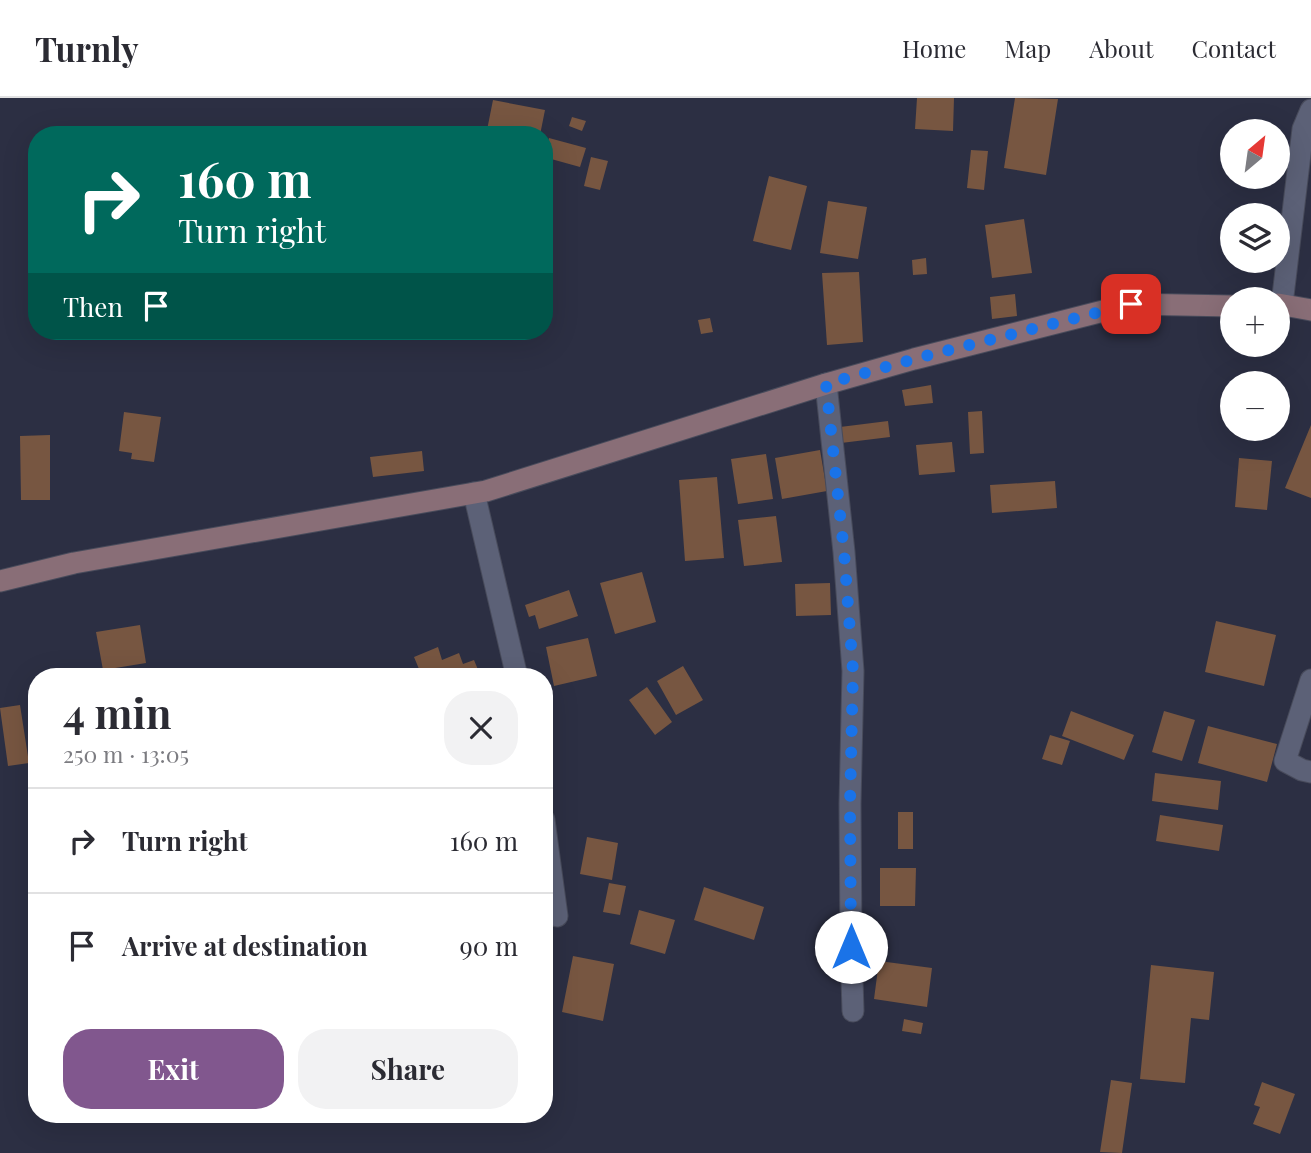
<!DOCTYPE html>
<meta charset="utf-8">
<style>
:root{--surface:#fff;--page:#f2f2f3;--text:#2b2b33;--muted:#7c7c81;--line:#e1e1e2;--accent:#81578e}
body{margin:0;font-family:"Playfair Display",serif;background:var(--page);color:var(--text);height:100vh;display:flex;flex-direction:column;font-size:26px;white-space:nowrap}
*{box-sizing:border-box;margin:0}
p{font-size:23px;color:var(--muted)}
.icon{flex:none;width:38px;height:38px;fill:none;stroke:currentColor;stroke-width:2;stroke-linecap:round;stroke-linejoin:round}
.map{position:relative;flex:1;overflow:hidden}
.panel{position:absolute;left:28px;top:570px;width:525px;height:455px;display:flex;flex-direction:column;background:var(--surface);border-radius:28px;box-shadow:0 7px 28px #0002}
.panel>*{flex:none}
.guide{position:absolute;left:28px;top:28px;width:525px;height:214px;border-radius:28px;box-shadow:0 7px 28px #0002;background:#00695c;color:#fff;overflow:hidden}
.needle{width:46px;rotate:29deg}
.buttons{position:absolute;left:1220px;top:21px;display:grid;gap:14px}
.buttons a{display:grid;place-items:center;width:70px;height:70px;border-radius:50%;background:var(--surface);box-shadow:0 7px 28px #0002;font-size:35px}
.pin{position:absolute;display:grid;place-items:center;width:60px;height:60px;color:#fff;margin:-30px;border-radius:14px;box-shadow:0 4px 10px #0006}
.me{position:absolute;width:77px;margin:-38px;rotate:0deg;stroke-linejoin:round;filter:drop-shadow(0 0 5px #0008)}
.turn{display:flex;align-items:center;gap:24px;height:147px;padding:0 35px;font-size:32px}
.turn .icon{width:91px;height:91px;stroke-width:2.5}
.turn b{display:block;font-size:49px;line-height:60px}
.then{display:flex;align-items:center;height:66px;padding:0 35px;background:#0003;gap:14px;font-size:26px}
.round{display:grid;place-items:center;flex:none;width:74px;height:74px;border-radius:28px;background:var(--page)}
.headline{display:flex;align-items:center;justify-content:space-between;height:119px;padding:0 35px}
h1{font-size:42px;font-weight:700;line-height:52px}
.button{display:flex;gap:14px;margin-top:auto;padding:14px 35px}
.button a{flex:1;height:80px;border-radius:28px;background:var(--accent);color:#fff;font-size:28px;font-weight:700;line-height:80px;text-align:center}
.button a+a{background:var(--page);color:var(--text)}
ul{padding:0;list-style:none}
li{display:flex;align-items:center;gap:21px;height:105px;padding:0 35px;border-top:2px solid var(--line)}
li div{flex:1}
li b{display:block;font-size:26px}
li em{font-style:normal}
header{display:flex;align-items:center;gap:42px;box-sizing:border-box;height:98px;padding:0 35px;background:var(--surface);border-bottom:2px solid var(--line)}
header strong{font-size:33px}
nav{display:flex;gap:38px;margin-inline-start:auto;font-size:24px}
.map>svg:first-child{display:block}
.building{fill:#775641}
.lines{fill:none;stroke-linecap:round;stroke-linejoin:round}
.street-casing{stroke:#484b5b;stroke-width:23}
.secondary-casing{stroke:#484b5b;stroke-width:23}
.street{stroke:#5c6177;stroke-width:21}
.secondary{stroke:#896e77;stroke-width:21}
.route{stroke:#1a73e8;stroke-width:12;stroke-dasharray:0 21.6}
</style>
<header>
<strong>Turnly</strong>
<nav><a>Home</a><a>Map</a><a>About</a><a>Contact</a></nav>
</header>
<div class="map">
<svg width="1311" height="1055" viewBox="0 0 1311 1055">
<rect width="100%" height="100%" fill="#2c2f43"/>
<path class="building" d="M917,0H954L953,33L915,31Z
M1015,0L1058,1L1046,77L1004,70Z
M493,2L545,12L540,37H486Z
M572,19L586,23L582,33L569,28Z
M549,40L586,50L580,69L544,59Z
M971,52L988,53L984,92L967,90Z
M591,59L608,63L600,92L584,88Z
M769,78L807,88L791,152L753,143Z
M828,103L867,109L858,161L820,155Z
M1024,121L1032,175L992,180L985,127Z
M926,160L927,176L913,177L912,162Z
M859,174L863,244L827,247L822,175Z
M1015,196L1017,218L992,221L990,199Z
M710,220L713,234L701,236L698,222Z
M931,287L933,305L905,308L902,292Z
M982,313L984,355L970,356L968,314Z
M124,314L161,319L154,364L131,361L132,355L119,353Z
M888,323L890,339L841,345L840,329Z
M1311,327V400L1285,390Z
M50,337V402H21L20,338Z
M952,344L955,374L919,377L916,347Z
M820,352L827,393L782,401L775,360Z
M422,353L424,373L373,379L370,359Z
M766,356L773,401L738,406L731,361Z
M1239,360L1272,363L1267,412L1235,409Z
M717,379L724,460L685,463L679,382Z
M1055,383L1057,410L992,415L990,387Z
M776,418L782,464L744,468L738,422Z
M642,474L656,524L615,536L600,485Z
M830,485L831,517L796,518L795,486Z
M569,492L578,518L539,531L535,517L529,519L525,507Z
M1216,523L1276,537L1264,588L1205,574Z
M140,527L146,565L103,572L96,534Z
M588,540L597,578L554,588L546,549Z
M438,549L442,562L459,555L463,566L474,562L481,579H396L419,571L414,559Z
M683,568L703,602L676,617L657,583Z
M647,589L672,624L655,637L629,602Z
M20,607L29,665L8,668L0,610Z
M1071,613L1134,637L1124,662L1062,638Z
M1164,613L1195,622L1182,663L1152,654Z
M1208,628L1277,646L1267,684L1198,665Z
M1050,637L1070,643L1062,667L1042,661Z
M1155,675L1221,683L1218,712L1152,703Z
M898,714H913V751H898Z
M1160,717L1223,727L1219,753L1156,743Z
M587,739L618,745L612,782L580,776Z
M880,770H916L915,808H880Z
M609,785L626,788L620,817L603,814Z
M704,789L764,809L754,842L694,822Z
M639,812L675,822L665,856L630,846Z
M573,858L614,866L603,923L562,914Z
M879,863L932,870L927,909L874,901Z
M1151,867L1214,874L1209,922L1191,920L1185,985L1140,981Z
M904,921L923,925L921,936L902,933Z
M1111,982L1132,985L1122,1055L1100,1054Z
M1262,984L1295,996L1280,1036L1253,1026L1260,1009L1254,1007Z"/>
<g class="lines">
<defs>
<path id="street" d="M1282,206L1303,31L1311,12
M826,286L844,454L853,573L850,706L851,849L853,913
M474,395L517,579
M1311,582L1285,663L1302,672L1311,674
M544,722L557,818"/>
<path id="secondary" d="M1278,206L1311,212
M0,483L74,465L486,393L826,286L914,261L1131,206L1232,208"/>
</defs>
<use href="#street" class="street-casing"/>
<use href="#secondary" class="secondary-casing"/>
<use href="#street" class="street"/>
<use href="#secondary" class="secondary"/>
</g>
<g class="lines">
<path class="route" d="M851,849L850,706L853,573L844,454L826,286L914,261L1131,206"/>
</g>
</svg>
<div class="buttons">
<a><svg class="needle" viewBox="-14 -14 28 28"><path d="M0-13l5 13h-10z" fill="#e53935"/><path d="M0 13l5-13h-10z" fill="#7c7c81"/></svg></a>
<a><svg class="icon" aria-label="layers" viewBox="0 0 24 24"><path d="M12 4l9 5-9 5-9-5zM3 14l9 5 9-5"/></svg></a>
<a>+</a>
<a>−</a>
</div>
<div class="pin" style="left:1131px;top:206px;background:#d93025"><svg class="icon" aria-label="arrive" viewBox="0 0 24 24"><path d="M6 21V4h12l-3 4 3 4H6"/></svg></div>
<svg class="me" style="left:851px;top:849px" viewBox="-20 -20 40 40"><circle r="19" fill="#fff"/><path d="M0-13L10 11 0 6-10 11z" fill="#1a73e8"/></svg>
<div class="guide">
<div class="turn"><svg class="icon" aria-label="right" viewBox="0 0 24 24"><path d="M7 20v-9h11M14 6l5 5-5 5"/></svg><div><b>160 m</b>Turn right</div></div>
<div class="then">Then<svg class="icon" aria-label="arrive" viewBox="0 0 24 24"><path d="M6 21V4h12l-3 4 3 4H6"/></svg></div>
</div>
<section class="panel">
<div class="headline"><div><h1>4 min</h1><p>250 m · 13:05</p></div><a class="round"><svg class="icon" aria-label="close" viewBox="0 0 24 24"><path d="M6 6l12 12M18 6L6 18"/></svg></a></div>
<ul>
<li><svg class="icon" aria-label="right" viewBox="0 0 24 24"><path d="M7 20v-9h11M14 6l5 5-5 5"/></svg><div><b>Turn right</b></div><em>160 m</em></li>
<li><svg class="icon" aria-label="arrive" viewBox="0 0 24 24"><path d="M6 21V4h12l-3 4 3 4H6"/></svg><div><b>Arrive at destination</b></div><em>90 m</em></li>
</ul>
<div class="button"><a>Exit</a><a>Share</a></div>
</section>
</div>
